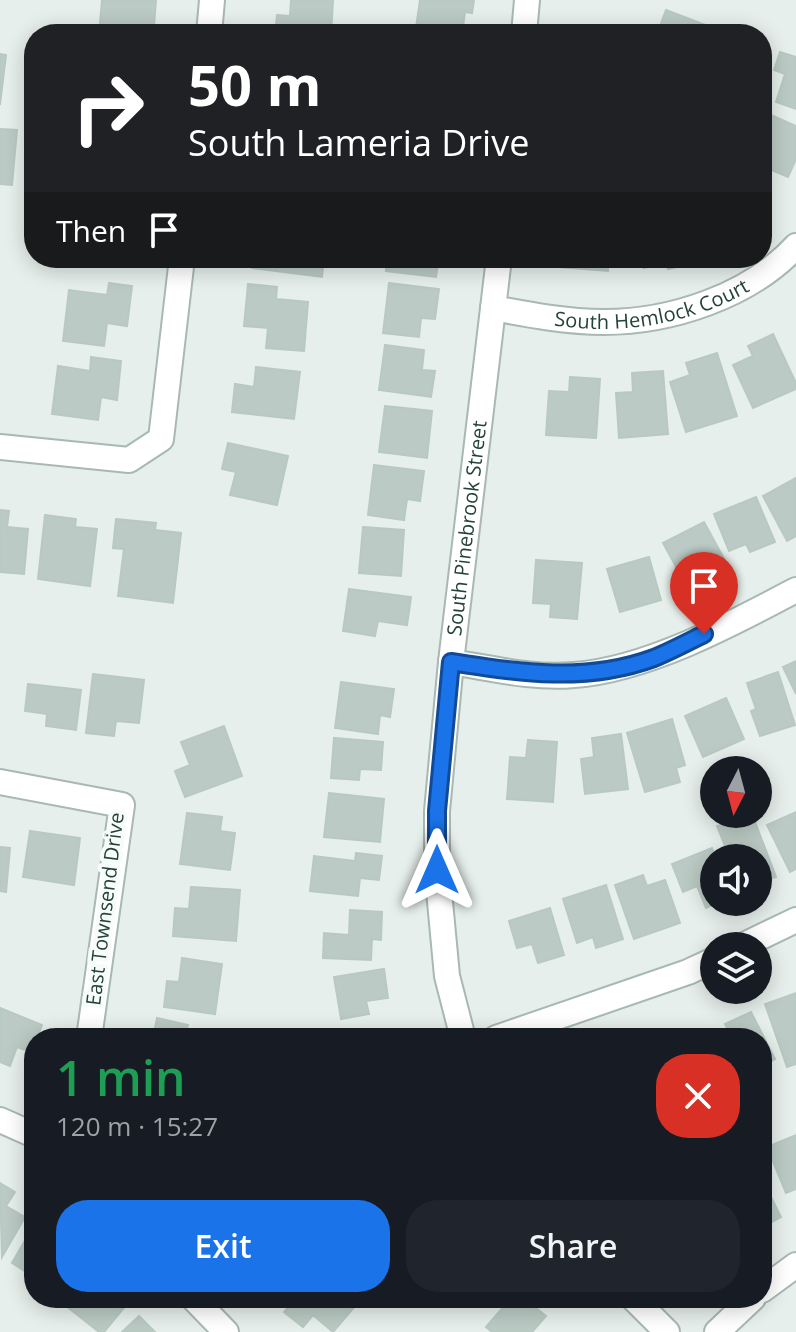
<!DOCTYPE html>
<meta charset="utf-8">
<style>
:root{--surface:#171b24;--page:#20242c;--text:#f1f3f6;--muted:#9ea1a6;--accent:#1a73e8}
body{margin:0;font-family:"Open Sans",sans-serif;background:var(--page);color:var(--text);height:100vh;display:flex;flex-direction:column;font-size:30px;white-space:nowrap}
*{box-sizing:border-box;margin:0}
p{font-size:26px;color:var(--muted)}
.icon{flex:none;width:44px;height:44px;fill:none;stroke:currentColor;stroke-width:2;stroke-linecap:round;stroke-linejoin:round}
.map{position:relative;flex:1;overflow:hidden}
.details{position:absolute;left:24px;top:1028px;width:748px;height:280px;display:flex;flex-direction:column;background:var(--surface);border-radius:32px;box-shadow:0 4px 20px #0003}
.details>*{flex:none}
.hud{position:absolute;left:24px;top:24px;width:748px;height:244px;border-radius:32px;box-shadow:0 4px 20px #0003;background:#202124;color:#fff;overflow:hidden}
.needle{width:52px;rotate:186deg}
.fabs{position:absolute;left:700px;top:756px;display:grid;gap:16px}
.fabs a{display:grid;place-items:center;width:72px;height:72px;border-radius:50%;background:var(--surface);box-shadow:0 4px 20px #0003;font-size:40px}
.pin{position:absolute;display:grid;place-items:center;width:68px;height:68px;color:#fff;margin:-82px -34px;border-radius:50% 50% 50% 0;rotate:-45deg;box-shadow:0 0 8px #0007}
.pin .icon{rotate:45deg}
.me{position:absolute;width:88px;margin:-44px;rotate:0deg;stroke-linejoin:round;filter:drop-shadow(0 0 6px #0008)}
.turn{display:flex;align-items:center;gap:28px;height:168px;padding:0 32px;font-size:36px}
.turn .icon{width:104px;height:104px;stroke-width:2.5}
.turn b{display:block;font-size:56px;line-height:68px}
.then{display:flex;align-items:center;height:76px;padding:0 32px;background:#0003;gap:16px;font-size:30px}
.round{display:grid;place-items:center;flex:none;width:84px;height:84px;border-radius:32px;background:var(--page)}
.overview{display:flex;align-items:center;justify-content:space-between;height:136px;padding:0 32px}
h1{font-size:48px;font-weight:600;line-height:60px;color:#1e9e55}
.primary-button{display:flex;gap:16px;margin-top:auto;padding:16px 32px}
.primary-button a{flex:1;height:92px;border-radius:32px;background:var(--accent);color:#fff;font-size:32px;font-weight:600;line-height:92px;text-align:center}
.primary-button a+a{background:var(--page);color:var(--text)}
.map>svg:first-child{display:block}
.building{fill:#bbcac4;stroke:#b8c9c2;stroke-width:2}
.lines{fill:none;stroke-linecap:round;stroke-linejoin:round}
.minor-casing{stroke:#a8b8b2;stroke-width:28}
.minor{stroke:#fff;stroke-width:24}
.route-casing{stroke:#114b97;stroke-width:20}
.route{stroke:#1a73e8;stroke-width:14}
.labels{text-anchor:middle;stroke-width:8;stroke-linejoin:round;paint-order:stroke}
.street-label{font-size:20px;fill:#24423a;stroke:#f7fbf9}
</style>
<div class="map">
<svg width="796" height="1332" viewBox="0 0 796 1332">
<rect width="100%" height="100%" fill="#e6efeb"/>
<path class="building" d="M102,0H156L154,26H146L145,34H99Z
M291,0H333L331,34H275L277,15L290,16Z
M420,0H474L472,13L465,12L462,34L416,28Z
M666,10L716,29L714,34H657Z
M780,52L796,57V109L776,102L785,74L774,70Z
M0,54L6,55L0,105Z
M762,111L796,126V159L788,177L762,166Z
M0,129L17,130L12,185L0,184Z
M253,258H324L322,277L252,268Z
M387,258H439L436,277L386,271Z
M560,258H609L608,271L559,267Z
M642,258H694L695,263L668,269L667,262L644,268Z
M109,283L132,286L127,326L107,323L104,346L63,341L69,290L107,295Z
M389,283L439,289L435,319L421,318L419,337L383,333Z
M248,284L277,287L276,299L308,302L304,351L266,348L268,328L244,326Z
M773,334L796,383V389L753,408L733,365L753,356L748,346Z
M385,345L424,350L422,370L435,371L431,397L379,390Z
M717,353L737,416L686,432L670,382L690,375L686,363Z
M91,357L121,361L117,400L101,397L98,420L52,414L58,366L90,371Z
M256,367L300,372L294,419L232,412L235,384L254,387Z
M663,371L668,434L619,438L616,393L633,392L632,373Z
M570,377L600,379L596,438L546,435L549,391L569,392Z
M385,406L432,411L427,458L379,452Z
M228,443L288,456L277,505L230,495L236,472L222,469Z
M374,465L424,471L420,501L407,499L404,520L368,515Z
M796,478V536L787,541L763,496Z
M756,497L775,542L750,552L746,544L729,551L714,514Z
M0,510L9,511L7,527L28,529L24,574L0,572Z
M45,515L76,519L75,527L97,529L90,586L38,579Z
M116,519L156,523L155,530L181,533L173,603L118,596L124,549L113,548Z
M704,522L728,566L687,587L663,543Z
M363,527L404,530L401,576L359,573Z
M649,557L661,600L620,612L607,569Z
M536,560L582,563L577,619L550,617L551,604L533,603Z
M349,589L411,597L407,625L378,621L375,636L343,631Z
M796,661V694L783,667Z
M778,672L795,725L760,736L751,711L756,709L747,683Z
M93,674L144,680L139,723L116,721L114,736L86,733Z
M341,682L394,689L390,717L380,715L378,734L335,728Z
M28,684L81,690L76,730L46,726L47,714L25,711Z
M726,698L744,739L703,757L685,716Z
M672,719L685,765L676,768L680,782L645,792L627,733Z
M224,726L242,776L185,797L175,771L190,765L181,742Z
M621,734L628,789L585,794L581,759L594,757L592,738Z
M334,738L383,742L381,770L360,769L359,780L331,778Z
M528,740L557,742L553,802L507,799L510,757L526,758Z
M329,793L384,799L380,842L324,837Z
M796,812V869L790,872L767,825Z
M187,813L222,817L220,831L235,833L230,870L180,864Z
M752,814L776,877L758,883V858H730L717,826Z
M30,831L80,838L74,885L23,877Z
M0,847L10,848L6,892L0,891Z
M712,848L716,858L714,902H719L706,908L697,886L683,892L672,864Z
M356,853L382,856L379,880L360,878L358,896L310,891L314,856L355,861Z
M643,875L647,886L665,880L680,923L634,939L615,885Z
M606,885L623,939L596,948L593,937L577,943L563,899Z
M191,887L240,890L236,941L173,936L175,908L189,909Z
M550,908L564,955L538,963L532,944L517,948L509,921Z
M350,910L382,912L381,940L372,939L371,960L323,958L324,933L349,935Z
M182,958L222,964L215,1014L164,1007L167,981L179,982Z
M384,969L388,998L366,1001L369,1014L341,1019L334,977Z
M796,993V1064L787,1067L765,1004Z
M0,1008L42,1025L37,1038H34L31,1052L17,1047L10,1066L0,1062Z
M751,1012L775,1059L762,1066V1038H732L725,1024Z
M157,1018L188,1025L185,1036L197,1038H153Z
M796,1135V1189L786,1193L767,1147Z
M762,1179L781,1217L762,1227Z
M0,1183L15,1192L6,1206L25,1217L2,1257Z
M34,1225V1277L12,1263Z
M65,1298H132L104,1332H99L61,1302Z
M296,1298H362L333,1332L313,1315L303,1327L284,1312Z
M511,1298H543L535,1307L546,1316L532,1332H492L486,1327Z
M139,1316L155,1332H122Z"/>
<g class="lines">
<defs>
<g id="minor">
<path d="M209,34L212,0"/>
<path d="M524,34L527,0"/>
<path id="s1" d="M493,308C530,315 567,322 604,322C671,322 750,296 796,246"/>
<path d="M0,447L129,460L161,439L182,258"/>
<path d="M451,662C491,668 533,679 574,675C646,670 732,624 796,590"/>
<path d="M0,782L122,805L89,1038"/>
<path d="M742,946L796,920"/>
<path id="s2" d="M463,1038L447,976L437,870V811L451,662L499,258"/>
<path d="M496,1038L688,972L714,960"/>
<path d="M0,1120L34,1135"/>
<path d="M762,1290L796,1265"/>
<path d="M193,1298L226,1332"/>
<path d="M633,1298L667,1332"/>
<path d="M717,1332L753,1298"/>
</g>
</defs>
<use href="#minor" class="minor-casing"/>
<use href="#minor" class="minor"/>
</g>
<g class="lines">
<defs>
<path id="route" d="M437,870V811L451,662C521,673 586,683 654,658C671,651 688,642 704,634"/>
</defs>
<use href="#route" class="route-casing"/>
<use href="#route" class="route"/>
</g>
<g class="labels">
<g class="street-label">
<text dy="7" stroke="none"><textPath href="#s1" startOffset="162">South Hemlock Court</textPath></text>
<text dy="7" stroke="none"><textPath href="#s2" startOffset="514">South Pinebrook Street</textPath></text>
<text transform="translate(105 909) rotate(-83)" y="7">East Townsend Drive</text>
</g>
</g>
</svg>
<div class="fabs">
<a><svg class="needle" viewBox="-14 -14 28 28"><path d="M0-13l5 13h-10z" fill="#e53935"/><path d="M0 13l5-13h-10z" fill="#9ea1a6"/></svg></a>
<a><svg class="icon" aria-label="sound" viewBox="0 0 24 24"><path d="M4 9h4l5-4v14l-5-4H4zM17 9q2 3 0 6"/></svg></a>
<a><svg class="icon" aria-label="layers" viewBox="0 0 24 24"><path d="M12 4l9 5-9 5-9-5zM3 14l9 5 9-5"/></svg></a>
</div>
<div class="pin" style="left:704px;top:634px;background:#d93025"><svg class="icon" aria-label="arrive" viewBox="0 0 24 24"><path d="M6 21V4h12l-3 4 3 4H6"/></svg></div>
<svg class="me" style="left:437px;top:870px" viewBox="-20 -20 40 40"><path d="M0-17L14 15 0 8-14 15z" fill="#1a73e8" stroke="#fff" stroke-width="4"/></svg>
<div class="hud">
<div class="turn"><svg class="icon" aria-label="right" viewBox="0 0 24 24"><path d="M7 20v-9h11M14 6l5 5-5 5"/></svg><div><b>50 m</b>South Lameria Drive</div></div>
<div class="then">Then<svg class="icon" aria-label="arrive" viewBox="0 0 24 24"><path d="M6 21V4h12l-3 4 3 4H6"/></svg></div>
</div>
<section class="details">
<div class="overview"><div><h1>1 min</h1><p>120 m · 15:27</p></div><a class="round" style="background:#d93025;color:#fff"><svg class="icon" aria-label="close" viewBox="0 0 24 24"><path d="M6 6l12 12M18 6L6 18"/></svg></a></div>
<div class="primary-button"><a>Exit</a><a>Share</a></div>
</section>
</div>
